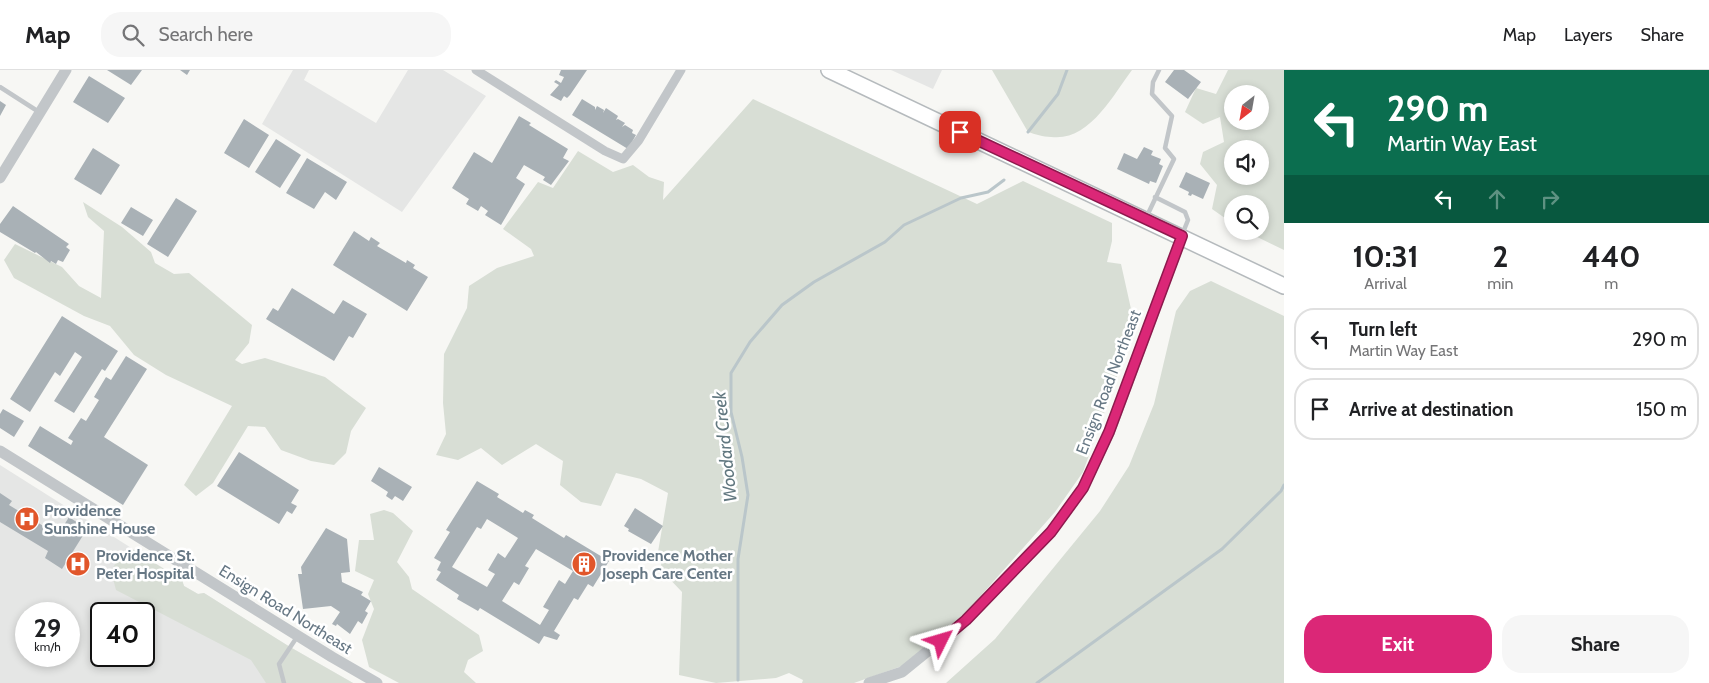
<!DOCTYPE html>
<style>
:root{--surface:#fff;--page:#f6f6f6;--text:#202124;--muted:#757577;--line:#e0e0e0;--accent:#db2777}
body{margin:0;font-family:Cabin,sans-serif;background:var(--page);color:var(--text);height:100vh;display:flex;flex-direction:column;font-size:19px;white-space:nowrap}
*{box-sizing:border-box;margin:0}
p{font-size:16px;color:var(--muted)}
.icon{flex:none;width:28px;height:28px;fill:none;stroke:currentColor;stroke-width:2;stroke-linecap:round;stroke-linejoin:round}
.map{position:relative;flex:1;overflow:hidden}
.side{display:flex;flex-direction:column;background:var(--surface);width:425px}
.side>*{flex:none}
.banner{background:#0b6e4f;color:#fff;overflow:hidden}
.needle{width:32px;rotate:211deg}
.fabs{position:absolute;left:1224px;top:15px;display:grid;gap:10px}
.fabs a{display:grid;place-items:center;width:45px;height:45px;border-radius:50%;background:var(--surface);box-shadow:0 2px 8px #0003;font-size:25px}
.speed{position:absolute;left:15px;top:532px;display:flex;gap:10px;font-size:25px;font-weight:700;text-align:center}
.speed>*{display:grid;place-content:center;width:65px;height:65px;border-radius:50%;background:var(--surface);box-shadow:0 2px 8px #0003;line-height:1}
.speed small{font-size:12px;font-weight:400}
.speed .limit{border:2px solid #111;border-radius:8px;background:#fff;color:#111}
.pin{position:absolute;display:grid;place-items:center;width:42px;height:42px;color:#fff;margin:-21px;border-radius:10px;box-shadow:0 2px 8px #0006}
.me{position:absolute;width:55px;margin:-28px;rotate:50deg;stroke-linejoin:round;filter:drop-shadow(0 0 4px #0008)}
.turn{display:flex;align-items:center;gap:18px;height:105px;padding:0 20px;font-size:22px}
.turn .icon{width:65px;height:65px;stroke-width:2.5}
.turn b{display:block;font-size:35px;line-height:42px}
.lanes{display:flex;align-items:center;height:48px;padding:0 20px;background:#0003;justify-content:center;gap:25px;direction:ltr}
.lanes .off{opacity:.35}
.eta{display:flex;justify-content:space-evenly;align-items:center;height:85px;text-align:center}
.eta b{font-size:30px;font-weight:700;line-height:35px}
.action{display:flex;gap:10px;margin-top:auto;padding:10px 20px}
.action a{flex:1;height:58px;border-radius:20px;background:var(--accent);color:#fff;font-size:20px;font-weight:700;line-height:58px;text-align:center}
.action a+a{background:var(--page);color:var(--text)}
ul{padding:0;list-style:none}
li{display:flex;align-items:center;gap:15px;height:62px;margin:0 10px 8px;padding:0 10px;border:2px solid var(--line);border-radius:20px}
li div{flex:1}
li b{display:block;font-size:19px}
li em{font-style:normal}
header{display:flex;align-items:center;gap:30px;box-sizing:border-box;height:70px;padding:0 25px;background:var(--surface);border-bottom:1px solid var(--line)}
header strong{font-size:24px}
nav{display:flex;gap:28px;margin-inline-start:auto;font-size:18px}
.search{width:350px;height:45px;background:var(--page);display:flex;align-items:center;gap:12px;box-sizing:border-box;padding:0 18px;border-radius:20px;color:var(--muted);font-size:19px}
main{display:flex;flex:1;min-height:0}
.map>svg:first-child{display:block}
.built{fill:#e5e6e5;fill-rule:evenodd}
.green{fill:#d8ded5;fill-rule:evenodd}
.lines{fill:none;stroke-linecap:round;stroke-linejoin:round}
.stream{stroke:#bac6ca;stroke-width:3}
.building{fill:#a9b1b6;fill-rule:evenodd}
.primary-casing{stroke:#b5babd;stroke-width:18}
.service{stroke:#c2c6c9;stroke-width:4.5}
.minor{stroke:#c2c6c9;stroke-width:9}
.tertiary{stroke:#c2c6c9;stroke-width:11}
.primary{stroke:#fff;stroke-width:15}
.route-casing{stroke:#8e194d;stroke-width:12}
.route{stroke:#db2777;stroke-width:9}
.labels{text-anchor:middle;stroke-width:5;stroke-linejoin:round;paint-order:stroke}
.street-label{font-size:16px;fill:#667784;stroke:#fff}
.poi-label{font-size:16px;font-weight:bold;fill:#667784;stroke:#fff;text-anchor:start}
.water-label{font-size:18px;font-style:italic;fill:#627880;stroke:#fff}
</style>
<header>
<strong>Map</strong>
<div class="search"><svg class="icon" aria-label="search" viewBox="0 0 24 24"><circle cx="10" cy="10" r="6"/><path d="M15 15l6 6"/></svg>Search here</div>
<nav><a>Map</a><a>Layers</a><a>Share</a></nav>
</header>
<main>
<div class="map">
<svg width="1284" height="613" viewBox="0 0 1284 613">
<rect width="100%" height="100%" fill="#f7f7f4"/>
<path class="built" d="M293,0H309L304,10L376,53L408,0H443L486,26L402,142L262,54Z
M891,0H942L933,19Z
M0,395L182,510L184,516L198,524L204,523L290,577L353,613H0ZM26,544H69V586H26ZM101,544H144V586H101Z"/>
<path class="green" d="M992,0H1132C1113,25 1089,72 1051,67C1043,67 1035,64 1028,62Z
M1228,0H1284V180L1245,161H1260V134H1232V153L1212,139L1217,115L1200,94L1203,82L1224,72L1220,47L1203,54L1185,42L1196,18L1216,24ZM1232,24H1260V51H1232ZM1232,79H1260V106H1232Z
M753,29L977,134L1023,111L1112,153V171L1107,192L1121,194L1135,257L1083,402L1055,442L961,548L902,596L854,613H802L803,610L789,603L776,608L716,613L679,605L682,522L663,502L658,482L668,423L641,409L616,403L601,436L581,432L560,415L563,391L536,374L502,395L481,378L458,390L436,385L446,364L443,333L444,284L467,238L469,216L497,198L534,186L531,179L503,159L538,112L553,118L578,81L613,102L633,95L649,107L664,112L663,130Z
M83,132L122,157L151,182L155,193L174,204L189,203L252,255L249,273L235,290L242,294L265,288L325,307L366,338L351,361L346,383L334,395L311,391L281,380L265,357L248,356L213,413L196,426L184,415L232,336L166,305L134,285L110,256L84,246L14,208L4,190L15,174L62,197L79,216L101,228L104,161L88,147Z
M1211,211L1284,246V613H946L995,569L1100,441L1129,396L1154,334L1176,241L1190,221Z
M384,440L393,443L413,461L397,492L409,507L412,519L479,565L483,581L468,590L464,602L476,613H399L369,597L362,570L374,539L368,524L374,510L355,501L359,470H374L370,444Z
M130,478L182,510L184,516L198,524L204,523L290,577L353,613H266L251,590L116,520L111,501L121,484Z"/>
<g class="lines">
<path class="stream" d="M1028,62L1058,24L1067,0
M738,610V489L748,425L742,387L731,342V303L750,272L782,235L814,212L885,172L904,155L961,128L988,122L1004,110
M1037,613L1222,479L1281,421L1284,415"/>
</g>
<path class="building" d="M107,0H142L131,15Z
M180,0H190L187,5Z
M561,0H587L570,25L567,28L564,26L561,31L550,25L559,15L554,12L556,10L561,13L564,7L559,5Z
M1174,0H1184L1201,12L1188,29L1165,12Z
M89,6L125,28L108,53L73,32Z
M582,29L595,37V40L597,36L604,40L603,43L606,38L618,46L616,50L618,49L625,53L622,57L625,55L633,60L632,63L636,65L628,79L572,45Z
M0,31L6,35L0,46Z
M519,46L531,53L529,55L568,79L563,88L569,91L551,115L543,110L545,107L524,95L516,108L525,114L501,155L485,145L488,141L481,136L478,141L466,134L469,129L452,118L474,82L492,93Z
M244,49L269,65L249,98L224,83Z
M276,69L301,85L280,118L255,102Z
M1144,77L1153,81L1151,85L1161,89L1159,94L1163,96L1156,113L1150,111L1149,114L1117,99L1124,83L1137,89Z
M93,78L120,95L101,125L74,109Z
M307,88L347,112L336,130L325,122L314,139L286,123Z
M1186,102L1210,113L1203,129L1192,124L1191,126L1188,125L1189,122L1179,117Z
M176,128L197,141L168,187L147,174Z
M13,136L69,174L66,177L70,180L63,192L58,190L56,194L51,191L50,193L36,182L35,183L0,162V154Z
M131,137L153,150L143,166L121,153Z
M354,161L369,171L371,167L380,173L377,176L406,193L407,190L415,195L413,198L428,207L407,241L333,195Z
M292,218L334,244L343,230L367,244L353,268L349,266L334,291L266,249L273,238L278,241Z
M62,246L118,281L105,301L102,299L74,343L54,331L82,287L75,282L60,306L55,302L30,342L10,329Z
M126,286L147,299L104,367L148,395L123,435L28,376L40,356L71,375L73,371L68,368L70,365L81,348L86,351L99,330L94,327L106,307L111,310Z
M3,339L24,351L14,367L0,358V344Z
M239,382L299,420L291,433L297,436L292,444L287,441L279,454L217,416Z
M379,397L412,417L403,431L395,426L392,430L386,426L388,422L371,411Z
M477,411L499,424L497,427L523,443L525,440L534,445L532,448L564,468L566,465L609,491L593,517L588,514L578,530L574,528L554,561L560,565L557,570L544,566L539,574L480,538L478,541L457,529L459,525L436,510L441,502L437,500L441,492L434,488L450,462L446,460ZM487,449L518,468L505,488L498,483L488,500L495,504L487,517L452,497L477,457L481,459ZM536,479L573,501L565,514L559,510L543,537L549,540L540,555L502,531L514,512L519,515L529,498L525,496Z
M0,423L12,431L9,435L58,465L69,447L87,459L62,499L45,488L48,481L0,452Z
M635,438L663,456L651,474L628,461L629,459L624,456Z
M326,458L347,469L350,502L341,503L342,512L363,522L361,525L371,531L365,541L368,543L362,554L358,551L350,564L337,554L336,556L332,554L340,542L331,536L303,539L298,504H302L301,497Z"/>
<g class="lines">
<defs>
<path id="primary" d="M829,0L1284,216"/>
</defs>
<use href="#primary" class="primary-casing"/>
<path class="service" d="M0,17L39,42
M1155,127L1185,142L1188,150L1182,165
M1146,148L1174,89L1165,78L1172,46L1152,24L1153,12L1159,0
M284,613L279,594L297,567"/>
<path class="minor" d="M476,0L605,81L623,89L639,70L681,0"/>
<path class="tertiary" d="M0,108L66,0
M0,381L332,587L377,613
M869,613L902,602L966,550L1051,462L1083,418L1109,363L1182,166"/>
<use href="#primary" class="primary"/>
</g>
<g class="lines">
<defs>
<path id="route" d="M941,571L966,550L1051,462L1083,418L1109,362L1182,166L960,62"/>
</defs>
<use href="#route" class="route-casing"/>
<use href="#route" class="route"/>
</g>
<defs>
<symbol id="hospital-disc" viewBox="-11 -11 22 22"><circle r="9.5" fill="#e1562a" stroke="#fff"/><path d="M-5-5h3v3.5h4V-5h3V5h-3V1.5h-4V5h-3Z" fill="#fff"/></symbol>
<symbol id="building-disc" viewBox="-11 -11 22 22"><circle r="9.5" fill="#e1562a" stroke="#fff"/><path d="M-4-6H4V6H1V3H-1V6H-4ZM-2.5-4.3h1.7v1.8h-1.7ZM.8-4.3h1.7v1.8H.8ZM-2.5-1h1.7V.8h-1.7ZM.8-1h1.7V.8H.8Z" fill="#fff"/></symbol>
</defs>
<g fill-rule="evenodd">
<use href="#hospital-disc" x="13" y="435" width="28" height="28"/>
<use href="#hospital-disc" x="64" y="480" width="28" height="28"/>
<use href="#building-disc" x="570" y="480" width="28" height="28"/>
</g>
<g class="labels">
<g class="street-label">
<text transform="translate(1108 312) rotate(-69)" y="6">Ensign Road Northeast</text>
<text transform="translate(286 539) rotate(32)" y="6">Ensign Road Northeast</text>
</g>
<g class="poi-label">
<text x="44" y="446">Providence<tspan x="44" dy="18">Sunshine House</tspan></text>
<text x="96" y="491">Providence St.<tspan x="96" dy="18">Peter Hospital</tspan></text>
<text x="602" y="491">Providence Mother<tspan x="602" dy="18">Joseph Care Center</tspan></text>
</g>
<g class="water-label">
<text transform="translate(725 377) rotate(-96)" y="6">Woodard Creek</text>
</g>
</g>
</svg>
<div class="fabs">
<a><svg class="needle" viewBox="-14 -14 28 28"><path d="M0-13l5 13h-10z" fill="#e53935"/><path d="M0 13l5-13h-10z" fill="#757577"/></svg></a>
<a><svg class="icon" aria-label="sound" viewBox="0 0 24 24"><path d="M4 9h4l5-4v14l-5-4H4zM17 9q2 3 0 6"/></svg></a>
<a><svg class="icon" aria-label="search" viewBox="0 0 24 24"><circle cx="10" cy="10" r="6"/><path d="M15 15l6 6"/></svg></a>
</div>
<div class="speed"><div>29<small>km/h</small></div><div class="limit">40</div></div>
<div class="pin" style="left:960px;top:62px;background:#d93025"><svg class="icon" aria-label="arrive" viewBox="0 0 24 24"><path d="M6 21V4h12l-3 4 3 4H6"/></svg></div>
<svg class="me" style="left:941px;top:571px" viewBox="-20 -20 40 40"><path d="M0-17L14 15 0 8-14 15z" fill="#db2777" stroke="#fff" stroke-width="4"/></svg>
</div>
<section class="side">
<div class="banner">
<div class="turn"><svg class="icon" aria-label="left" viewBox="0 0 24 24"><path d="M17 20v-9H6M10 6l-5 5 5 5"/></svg><div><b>290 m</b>Martin Way East</div></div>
<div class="lanes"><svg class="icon" aria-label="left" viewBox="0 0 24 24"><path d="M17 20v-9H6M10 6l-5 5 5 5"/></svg><svg class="icon off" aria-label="ahead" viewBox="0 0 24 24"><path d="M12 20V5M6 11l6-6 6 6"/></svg><svg class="icon off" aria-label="right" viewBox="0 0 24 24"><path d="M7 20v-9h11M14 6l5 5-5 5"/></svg></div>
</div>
<div class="eta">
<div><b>10:31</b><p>Arrival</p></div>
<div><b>2</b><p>min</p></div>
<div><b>440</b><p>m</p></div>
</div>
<ul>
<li><svg class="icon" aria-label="left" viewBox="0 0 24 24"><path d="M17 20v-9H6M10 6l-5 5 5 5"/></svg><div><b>Turn left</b><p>Martin Way East</p></div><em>290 m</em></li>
<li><svg class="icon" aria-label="arrive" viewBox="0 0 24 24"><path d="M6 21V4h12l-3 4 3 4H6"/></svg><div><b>Arrive at destination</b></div><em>150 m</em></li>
</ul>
<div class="action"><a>Exit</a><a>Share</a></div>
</section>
</main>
